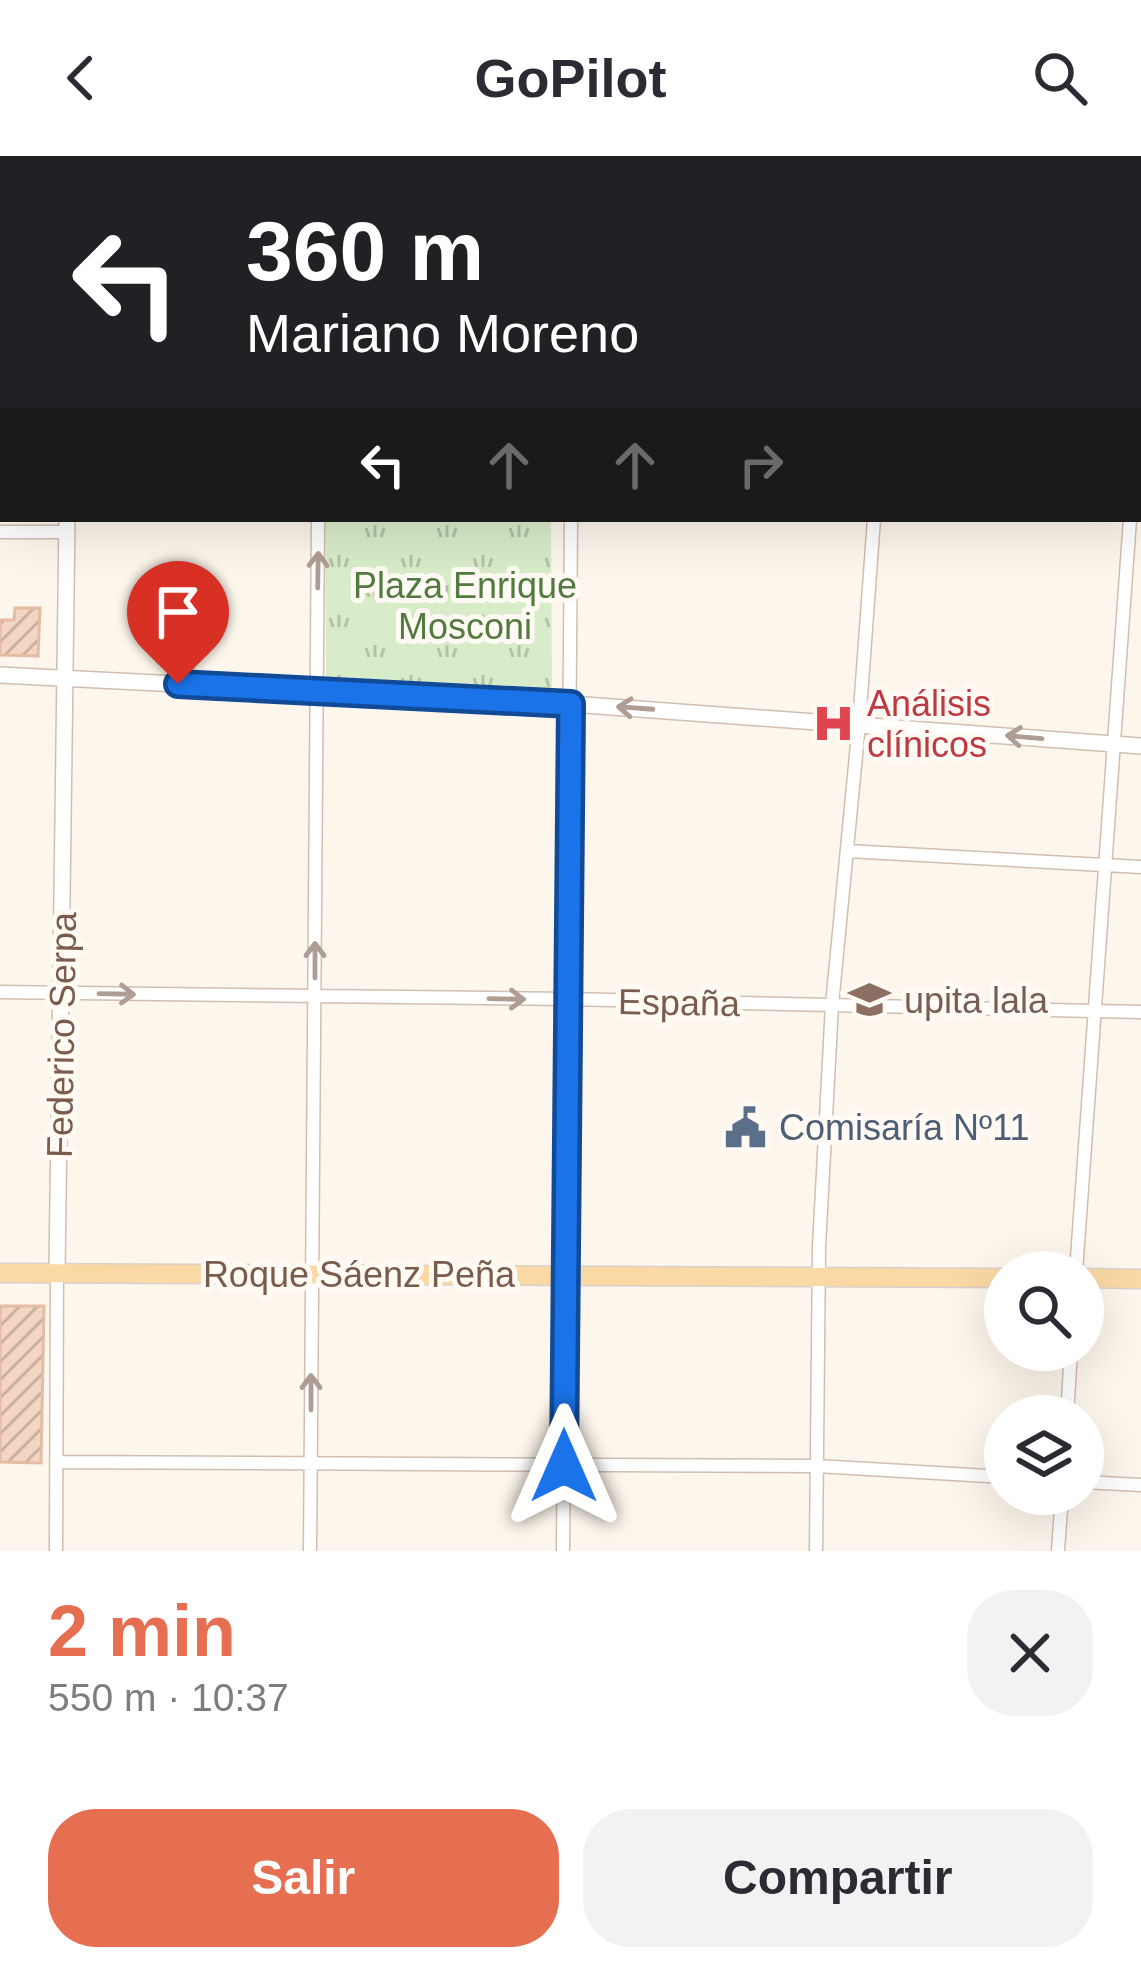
<!DOCTYPE html>
<html lang="es">
<meta charset="utf-8">
<style>
:root{--surface:#fff;--page:#f2f2f3;--text:#2b2b33;--muted:#7c7c81;--accent:#e76f51}
body{margin:0;font-family:Helvetica,sans-serif;background:var(--page);color:var(--text);height:100vh;display:flex;flex-direction:column;font-size:45px;white-space:nowrap}
*{box-sizing:border-box;margin:0}
p{font-size:39px;color:var(--muted)}
.icon{flex:none;width:66px;height:66px;fill:none;stroke:currentColor;stroke-width:2;stroke-linecap:round;stroke-linejoin:round}
.map{position:relative;height:1395px;overflow:hidden}
.details{display:flex;flex-direction:column;background:var(--surface);flex:1}
.details>*{flex:none}
.banner{position:absolute;left:0px;top:0px;width:1143px;height:366px;box-shadow:0 12px 48px #0002;background:#202124;color:#fff;overflow:hidden}
.tools{position:absolute;left:984px;top:1095px;display:grid;gap:24px}
.tools a{display:grid;place-items:center;width:120px;height:120px;border-radius:50%;background:var(--surface);box-shadow:0 12px 48px #0002;font-size:60px}
.pin{position:absolute;display:grid;place-items:center;width:102px;height:102px;color:#fff;margin:-123px -51px;border-radius:50% 50% 50% 0;rotate:-45deg;box-shadow:0 0 12px #0007}
.pin .icon{rotate:45deg}
.me{position:absolute;width:132px;margin:-66px;rotate:0deg;stroke-linejoin:round;filter:drop-shadow(0 0 9px #0008)}
.turn{display:flex;align-items:center;gap:42px;height:252px;padding:0 48px;font-size:54px}
.turn .icon{width:156px;height:156px;stroke-width:2.5}
.turn b{display:block;font-size:84px;line-height:102px}
.lanes{display:flex;align-items:center;height:114px;padding:0 48px;background:#0003;justify-content:center;gap:60px;direction:ltr}
.lanes .off{opacity:.35}
.round{display:grid;place-items:center;flex:none;width:126px;height:126px;border-radius:48px;background:var(--page)}
.summary{display:flex;align-items:center;justify-content:space-between;height:204px;padding:0 48px}
h1{font-size:72px;font-weight:700;line-height:90px;color:var(--accent)}
.action{display:flex;gap:24px;margin-top:auto;padding:24px 48px}
.action a{flex:1;height:138px;border-radius:48px;background:var(--accent);color:#fff;font-size:48px;font-weight:700;line-height:138px;text-align:center}
.action a+a{background:var(--page);color:var(--text)}
header{display:flex;justify-content:space-between;align-items:center;height:156px;padding:0 48px;background:var(--surface);font-size:54px;font-weight:700}
.map>svg:first-child{display:block}
.grass{fill:url(#grass-tufts)}
.building{fill:url(#building-hatch);stroke:#e6bba3;stroke-width:3}
.lines{fill:none;stroke-linecap:round;stroke-linejoin:round}
.minor-casing{stroke:#d1beb0;stroke-width:15}
.tertiary-casing{stroke:#d1beb0;stroke-width:18}
.primary-casing{stroke:#dad1cd;stroke-width:21}
.minor{stroke:#fff;stroke-width:12}
.tertiary{stroke:#fff;stroke-width:15}
.primary{stroke:#fbd9a5;stroke-width:18}
.oneway{stroke:#af9d94}
.route-casing{stroke:#114b97;stroke-width:30}
.route{stroke:#1a73e8;stroke-width:21}
.labels{text-anchor:middle;stroke-width:10;stroke-linejoin:round;paint-order:stroke}
.park-label{font-size:36px;fill:#537a41;stroke:#fffaf3}
.health-label{font-size:36px;fill:#be3a42;stroke:#fffaf3;text-anchor:start}
.education-label{font-size:36px;fill:#785e54;stroke:#fffaf3;text-anchor:start}
.street-label{font-size:36px;fill:#7a5c4d;stroke:#fffaf3}
.service-label{font-size:36px;fill:#4e5e75;stroke:#fffaf3;text-anchor:start}
</style>
<header><svg class="icon" aria-label="back" viewBox="0 0 24 24"><path d="M15 5l-7 7 7 7"/></svg>GoPilot<svg class="icon" aria-label="search" viewBox="0 0 24 24"><circle cx="10" cy="10" r="6"/><path d="M15 15l6 6"/></svg></header>
<div class="map">
<svg width="1141" height="1395" viewBox="0 0 1141 1395">
<defs>
<pattern id="grass-tufts" width="24" height="20" patternUnits="userSpaceOnUse" patternTransform="scale(3)"><rect width="24" height="20" fill="#d8ecc9"/><path d="M3 7l-1-3M5 7V3M7 7l1-3M15 17l-1-3M17 17v-4M19 17l1-3" fill="none" stroke="#b4c2a5"/></pattern>
<pattern id="building-hatch" width="6" height="6" patternUnits="userSpaceOnUse" patternTransform="scale(3)"><rect width="6" height="6" fill="#f3d5c3"/><path d="M-1 1l2-2M0 6l6-6M5 7l2-2" fill="none" stroke="#cab0a1"/></pattern>
</defs>
<rect width="100%" height="100%" fill="#fdf6ec"/>
<path class="grass" d="M325,363H551L552,540L326,528Z"/>
<path class="building" d="M15,452H40L38,500L0,499V464H14Z
M0,1150H44L41,1307L0,1306Z"/>
<g class="lines">
<defs>
<path id="minor" d="M319,0V3
M896,3L897,0
M1140,75L1141,76
M1140,205L1141,190
M0,263H3
M1140,331H1141
M0,376H66
M847,695L1141,711
M0,836L567,843L1141,856
M1076,1116L1130,363
M1067,1260L1071,1194
M56,1306L817,1310L1005,1321
M1083,1326L1141,1329
M56,1395L57,1117
M310,1395L318,363
M563,1395L571,363
M816,1395L819,1091L832,849L859,568L874,363
M1058,1395L1062,1338"/>
<path id="tertiary" d="M55,0L56,3
M0,519L571,548L1141,590
M57,1117L67,363"/>
<path id="primary" d="M0,1117L1005,1122
M1083,1122L1141,1123"/>
</defs>
<use href="#minor" class="minor-casing"/>
<use href="#tertiary" class="tertiary-casing"/>
<use href="#primary" class="primary-casing"/>
<use href="#minor" class="minor"/>
<use href="#tertiary" class="tertiary"/>
<use href="#primary" class="primary"/>
</g>
<defs><path id="oneway-shaft" d="M-6 0H5M1.5-3L5.5 0L1.5 3" fill="none" stroke-width="1.6" stroke-linecap="round" stroke-linejoin="round" transform="scale(3)"/></defs>
<g class="oneway">
<use href="#oneway-shaft" transform="translate(318 414) rotate(-89)"/>
<use href="#oneway-shaft" transform="translate(635 552) rotate(-176)"/>
<use href="#oneway-shaft" transform="translate(1024 581) rotate(-175)"/>
<use href="#oneway-shaft" transform="translate(315 804) rotate(-90)"/>
<use href="#oneway-shaft" transform="translate(117 838) rotate(1)"/>
<use href="#oneway-shaft" transform="translate(507 843) rotate(1)"/>
<use href="#oneway-shaft" transform="translate(311 1236) rotate(-90)"/>
</g>
<g class="lines">
<defs>
<path id="route" d="M178,528L571,548L564,1310"/>
</defs>
<use href="#route" class="route-casing"/>
<use href="#route" class="route"/>
</g>
<defs>
<symbol id="hospital-bare" viewBox="-9 -9 18 18"><path d="M-5-5h3v3.5h4V-5h3V5h-3V1.5h-4V5h-3Z" fill="#e0444e" stroke="#fffaf3" stroke-width="2.5" paint-order="stroke"/></symbol>
<symbol id="school-bare" viewBox="-9 -9 18 18"><path d="M0-5L7-2L0 1L-7-2ZM-4 1L0 2.5L4 1V4Q0 6-4 4Z" fill="#8d6e63" stroke="#fffaf3" stroke-width="2.5" paint-order="stroke"/></symbol>
<symbol id="civic-bare" viewBox="-9 -9 18 18"><path d="M-.6-6.5H3V-4.5H.6V-3L4-1V1h2V6H-6V1h2V-1L-.6-3ZM-1.2 2.5V6h2.4V2.5Z" fill="#5c6f8a" stroke="#fffaf3" stroke-width="2.5" paint-order="stroke"/></symbol>
</defs>
<g fill-rule="evenodd">
<use href="#hospital-bare" x="804" y="538" width="59" height="59"/>
<use href="#school-bare" x="840" y="814" width="59" height="59"/>
<use href="#civic-bare" x="716" y="942" width="59" height="59"/>
</g>
<g class="labels">
<g class="park-label">
<text x="465" y="442">Plaza Enrique<tspan x="465" dy="41">Mosconi</tspan></text>
</g>
<g class="health-label">
<text x="867" y="560">Análisis<tspan x="867" dy="41">clínicos</tspan></text>
</g>
<g class="education-label">
<text x="904" y="857">upita lala</text>
</g>
<g class="street-label">
<text transform="translate(679 846) rotate(1)" y="13">España</text>
<text transform="translate(61 879) rotate(-89)" y="13">Federico Serpa</text>
<text x="359" y="1131">Roque Sáenz Peña</text>
</g>
<g class="service-label">
<text x="779" y="984">Comisaría Nº11</text>
</g>
</g>
</svg>
<div class="tools">
<a><svg class="icon" aria-label="search" viewBox="0 0 24 24"><circle cx="10" cy="10" r="6"/><path d="M15 15l6 6"/></svg></a>
<a><svg class="icon" aria-label="layers" viewBox="0 0 24 24"><path d="M12 4l9 5-9 5-9-5zM3 14l9 5 9-5"/></svg></a>
</div>
<div class="pin" style="left:178px;top:528px;background:#d93025"><svg class="icon" aria-label="arrive" viewBox="0 0 24 24"><path d="M6 21V4h12l-3 4 3 4H6"/></svg></div>
<svg class="me" style="left:564px;top:1310px" viewBox="-20 -20 40 40"><path d="M0-17L14 15 0 8-14 15z" fill="#1a73e8" stroke="#fff" stroke-width="4"/></svg>
<div class="banner">
<div class="turn"><svg class="icon" aria-label="left" viewBox="0 0 24 24"><path d="M17 20v-9H6M10 6l-5 5 5 5"/></svg><div><b>360 m</b>Mariano Moreno</div></div>
<div class="lanes"><svg class="icon" aria-label="left" viewBox="0 0 24 24"><path d="M17 20v-9H6M10 6l-5 5 5 5"/></svg><svg class="icon off" aria-label="ahead" viewBox="0 0 24 24"><path d="M12 20V5M6 11l6-6 6 6"/></svg><svg class="icon off" aria-label="ahead" viewBox="0 0 24 24"><path d="M12 20V5M6 11l6-6 6 6"/></svg><svg class="icon off" aria-label="right" viewBox="0 0 24 24"><path d="M7 20v-9h11M14 6l5 5-5 5"/></svg></div>
</div>
</div>
<section class="details">
<div class="summary"><div><h1>2 min</h1><p>550 m · 10:37</p></div><a class="round"><svg class="icon" aria-label="close" viewBox="0 0 24 24"><path d="M6 6l12 12M18 6L6 18"/></svg></a></div>
<div class="action"><a>Salir</a><a>Compartir</a></div>
</section>
